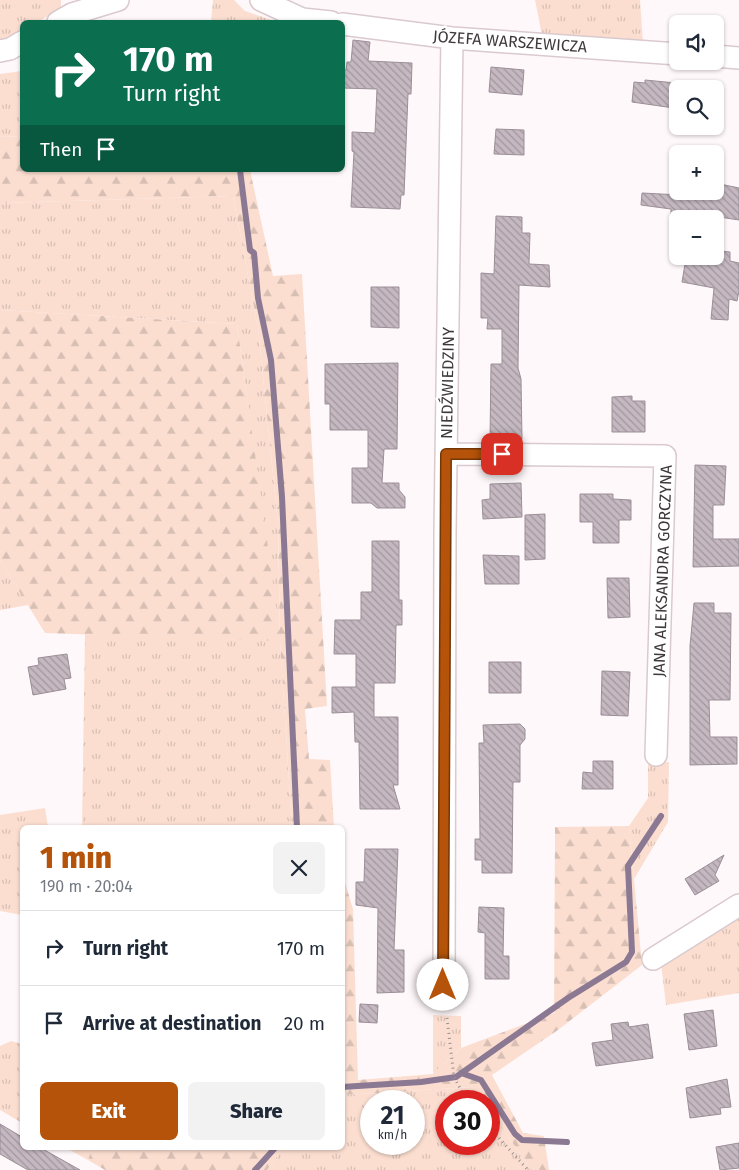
<!DOCTYPE html>
<meta charset="utf-8">
<style>
:root{--surface:#fff;--page:#f2f2f3;--text:#1f2937;--muted:#747a83;--line:#e0e1e3;--accent:#b45309}
body{margin:0;font-family:"Fira Sans",sans-serif;background:var(--page);color:var(--text);height:100vh;display:flex;flex-direction:column;font-size:19px;white-space:nowrap}
*{box-sizing:border-box;margin:0}
p{font-size:16px;color:var(--muted)}
.icon{flex:none;width:28px;height:28px;fill:none;stroke:currentColor;stroke-width:2;stroke-linecap:round;stroke-linejoin:round}
.map{position:relative;flex:1;overflow:hidden}
.sheet{position:absolute;left:20px;top:825px;width:325px;height:325px;display:flex;flex-direction:column;background:var(--surface);border-radius:8px;box-shadow:0 1px 4px #0004}
.sheet>*{flex:none}
.hud{position:absolute;left:20px;top:20px;width:325px;height:152px;border-radius:8px;box-shadow:0 1px 4px #0004;background:#0b6e4f;color:#fff;overflow:hidden}
.tools{position:absolute;left:669px;top:15px;display:grid;gap:10px}
.tools a{display:grid;place-items:center;width:55px;height:55px;border-radius:8px;background:var(--surface);box-shadow:0 1px 4px #0004;font-size:25px}
.speed{position:absolute;left:360px;top:1090px;display:flex;gap:10px;font-size:25px;font-weight:700;text-align:center}
.speed>*{display:grid;place-content:center;width:65px;height:65px;border-radius:50%;background:var(--surface);box-shadow:0 1px 4px #0004;line-height:1}
.speed small{font-size:12px;font-weight:400}
.speed .limit{border:8px solid #d22;background:#fff;color:#111}
.pin{position:absolute;display:grid;place-items:center;width:42px;height:42px;color:#fff;margin:-21px;border-radius:10px;box-shadow:0 2px 8px #0006}
.me{position:absolute;width:55px;margin:-28px;rotate:0deg;stroke-linejoin:round;filter:drop-shadow(0 0 4px #0008)}
.turn{display:flex;align-items:center;gap:18px;height:105px;padding:0 20px;font-size:22px}
.turn .icon{width:65px;height:65px;stroke-width:2.5}
.turn b{display:block;font-size:35px;line-height:42px}
.then{display:flex;align-items:center;height:48px;padding:0 20px;background:#0003;gap:10px;font-size:19px}
.round{display:grid;place-items:center;flex:none;width:52px;height:52px;border-radius:8px;background:var(--page)}
.headline{display:flex;align-items:center;justify-content:space-between;height:85px;padding:0 20px}
h1{font-size:30px;font-weight:800;line-height:38px;color:var(--accent)}
.cta{display:flex;gap:10px;margin-top:auto;padding:10px 20px}
.cta a{flex:1;height:58px;border-radius:8px;background:var(--accent);color:#fff;font-size:20px;font-weight:800;line-height:58px;text-align:center}
.cta a+a{background:var(--page);color:var(--text)}
ul{padding:0;list-style:none}
li{display:flex;align-items:center;gap:15px;height:75px;padding:0 20px;border-top:1px solid var(--line)}
li div{flex:1}
li b{display:block;font-size:19px}
li em{font-style:normal}
.map>svg:first-child{display:block}
.grass{fill:url(#grass-tufts);fill-rule:evenodd}
.forest{fill:url(#forest-firs)}
.lines{fill:none;stroke-linecap:round;stroke-linejoin:round}
.stream{stroke:#8b7892;stroke-width:6}
.building{fill:url(#building-back-hatch);stroke:#9b8f97}
.street-casing{stroke:#dacace;stroke-width:24}
.path{stroke:#989193;stroke-width:3;stroke-dasharray:1 4;stroke-linecap:butt}
.street{stroke:#fff;stroke-width:21}
.route-casing{stroke:#753606;stroke-width:12}
.route{stroke:#b45309;stroke-width:9}
.labels{text-anchor:middle;stroke-width:5;stroke-linejoin:round;paint-order:stroke}
.street-label{font-size:16px;fill:#3f393b;stroke:#fff}
</style>
<div class="map">
<svg width="739" height="1170" viewBox="0 0 739 1170">
<defs>
<pattern id="grass-tufts" width="24" height="20" patternUnits="userSpaceOnUse" patternTransform="scale(1.25)"><rect width="24" height="20" fill="#fbded0"/><path d="M3 7l-1-3M5 7V3M7 7l1-3M15 17l-1-3M17 17v-4M19 17l1-3" fill="none" stroke="#d8bfb4"/></pattern>
<pattern id="forest-firs" width="22" height="20" patternUnits="userSpaceOnUse" patternTransform="scale(1.25)"><rect width="22" height="20" fill="#fbded0"/><path d="M5 1l3.5 6h-7zM16 11l3.5 6h-7z" fill="#d8bfb4"/></pattern>
<pattern id="building-back-hatch" width="6" height="6" patternUnits="userSpaceOnUse" patternTransform="scale(1.25)"><rect width="6" height="6" fill="#c5b8c1"/><path d="M-1 5l2 2M0 0l6 6M5-1l2 2" fill="none" stroke="#a1979e"/></pattern>
</defs>
<rect width="100%" height="100%" fill="#fff8fa"/>
<path class="grass" d="M0,0H61V8L38,22H22V32L0,46Z
M213,0H234L245,11L277,22H211Z
M535,0H640L643,43L542,35Z
M22,71V136L0,137V74Z
M233,196L258,328L278,523L280,641L292,827H82L85,634L280,640L237,324L0,310V203Z
M0,560L28,605L0,610Z
M648,762H669L668,822L634,879L629,826L648,798Z
M45,808L48,827L22,828V915L0,911V815Z
M739,915V993L666,1005L661,963Z
M433,1015L461,1016V1048L433,1074Z
M11,1041L22,1044V1123L0,1110V1046Z
M472,1087L483,1101H446V1144H489V1110L532,1170H267L283,1148H342L343,1095ZM371,1101H414V1144H371Z
M66,1148H92L88,1160Z"/>
<path class="forest" d="M22,136V170H250L273,276L302,274L327,706L305,709L309,759L330,760L334,827H292L280,641L45,633L0,560V310L237,324L280,634L278,523L258,328L233,196L0,203V137Z
M629,826L642,965L558,1030L492,1075L523,1133L544,1136L549,1170H532L489,1110V1101H483L472,1087L343,1095V876L353,909L358,1080L433,1074L461,1048L554,1013L555,827Z
M92,1148H283L267,1170H105L88,1160Z"/>
<g class="lines">
<path class="stream" d="M240,170L250,250L254,253L258,298L271,360L282,497L297,828
M461,1073L481,1080L515,1134L522,1140L567,1142
M342,1087L421,1082L456,1077L568,998L626,962L632,952L628,866L661,816
M255,1170L275,1148"/>
</g>
<path class="building" d="M353,40L370,42L368,61L412,63L411,94H408L404,195H401L400,209L351,207L354,152L352,151V132L375,133L377,89L342,88V70H346L347,62H351Z
M491,67L524,70L522,95L489,92Z
M645,80L676,83L674,108L632,102L634,82L645,83Z
M496,129L524,130V155L494,154Z
M720,184L739,188V220L687,212V219H671V209L641,205L642,193L718,197Z
M496,216L522,217V233H530L529,264L549,265L550,287L519,285L518,368L521,379L522,439L490,440L491,364H502V329H487L488,318H481V273L494,274Z
M721,251L730,252V261L739,263V291L737,301L729,299L728,320L711,319L714,288L682,282L686,258L716,263L717,258L720,259Z
M371,287H399V328L371,327Z
M398,363L397,449H384L382,483H399V490L405,497V508H377L371,503H352V468H368V430H330V404H325V364Z
M632,396V401H645V432H612V397Z
M695,465L726,466L724,505H713V539H739V566L693,567Z
M521,483L522,517L483,519L482,500L490,499V484Z
M580,494H613V499L631,500V520H619V543H593V522H580Z
M545,514V559L525,560V515Z
M372,541H399V600H402V625H396L395,683H374V717H398V785H393L400,809H360L359,742H355L354,712L332,713V687H356V654H334L335,620H361V592H372Z
M483,555L519,556V584H485Z
M607,578H629L630,617L608,618Z
M694,603H714V613H731L730,700H709L710,737H737V764L690,765V646Z
M67,654L71,678L64,679L66,689L33,695L28,667L39,665L38,658Z
M489,662H521V693H489Z
M602,671L630,672L628,716L601,715Z
M520,724L525,729V739L520,745V782H513L512,873H482V860H475V839H480L479,743H484L483,725Z
M593,761H613V789H582L583,772L593,773Z
M365,849H398L394,950H404V992L377,993L378,908L356,905V882H364Z
M724,855L715,875L719,881L695,895L685,879Z
M479,907L504,908L503,956H509V979H485V933L478,932Z
M360,1004L378,1005L377,1023L359,1022Z
M713,1010L717,1046L689,1050L684,1014Z
M628,1022L629,1027L648,1024L653,1058L596,1066L592,1043L613,1040L611,1024Z
M727,1079L731,1107L720,1108L721,1114L690,1118L686,1088Z
M0,1124L22,1137V1148H41L80,1170H28L0,1154Z
M739,1143V1168L720,1170L716,1147Z"/>
<g class="lines">
<defs>
<path id="street" d="M261,0L302,19L331,22
M58,22L72,14L118,0
M342,24L452,38L678,54
M0,51L10,49L22,42
M715,56L739,58
M446,454L665,456L656,755
M653,959L739,905
M444,998L445,532L452,38"/>
</defs>
<use href="#street" class="street-casing"/>
<path class="path" d="M447,1018L454,1077L467,1101
M489,1127L528,1170"/>
<use href="#street" class="street"/>
</g>
<g class="lines">
<defs>
<path id="route" d="M443,985L446,454H502"/>
</defs>
<use href="#route" class="route-casing"/>
<use href="#route" class="route"/>
</g>
<g class="labels">
<g class="street-label">
<text transform="translate(510 41) rotate(4)" y="6">JÓZEFA WARSZEWICZA</text>
<text transform="translate(447 383) rotate(-89)" y="6">NIEDŹWIEDZINY</text>
<text transform="translate(662 571) rotate(-88)" y="6">JANA ALEKSANDRA GORCZYNA</text>
</g>
</g>
</svg>
<div class="tools">
<a><svg class="icon" aria-label="sound" viewBox="0 0 24 24"><path d="M4 9h4l5-4v14l-5-4H4zM17 9q2 3 0 6"/></svg></a>
<a><svg class="icon" aria-label="search" viewBox="0 0 24 24"><circle cx="10" cy="10" r="6"/><path d="M15 15l6 6"/></svg></a>
<a>+</a>
<a>−</a>
</div>
<div class="speed"><div>21<small>km/h</small></div><div class="limit">30</div></div>
<div class="pin" style="left:502px;top:454px;background:#d93025"><svg class="icon" aria-label="arrive" viewBox="0 0 24 24"><path d="M6 21V4h12l-3 4 3 4H6"/></svg></div>
<svg class="me" style="left:443px;top:985px" viewBox="-20 -20 40 40"><circle r="19" fill="#fff"/><path d="M0-13L10 11 0 6-10 11z" fill="#b45309"/></svg>
<div class="hud">
<div class="turn"><svg class="icon" aria-label="right" viewBox="0 0 24 24"><path d="M7 20v-9h11M14 6l5 5-5 5"/></svg><div><b>170 m</b>Turn right</div></div>
<div class="then">Then<svg class="icon" aria-label="arrive" viewBox="0 0 24 24"><path d="M6 21V4h12l-3 4 3 4H6"/></svg></div>
</div>
<section class="sheet">
<div class="headline"><div><h1>1 min</h1><p>190 m · 20:04</p></div><a class="round"><svg class="icon" aria-label="close" viewBox="0 0 24 24"><path d="M6 6l12 12M18 6L6 18"/></svg></a></div>
<ul>
<li><svg class="icon" aria-label="right" viewBox="0 0 24 24"><path d="M7 20v-9h11M14 6l5 5-5 5"/></svg><div><b>Turn right</b></div><em>170 m</em></li>
<li><svg class="icon" aria-label="arrive" viewBox="0 0 24 24"><path d="M6 21V4h12l-3 4 3 4H6"/></svg><div><b>Arrive at destination</b></div><em>20 m</em></li>
</ul>
<div class="cta"><a>Exit</a><a>Share</a></div>
</section>
</div>
